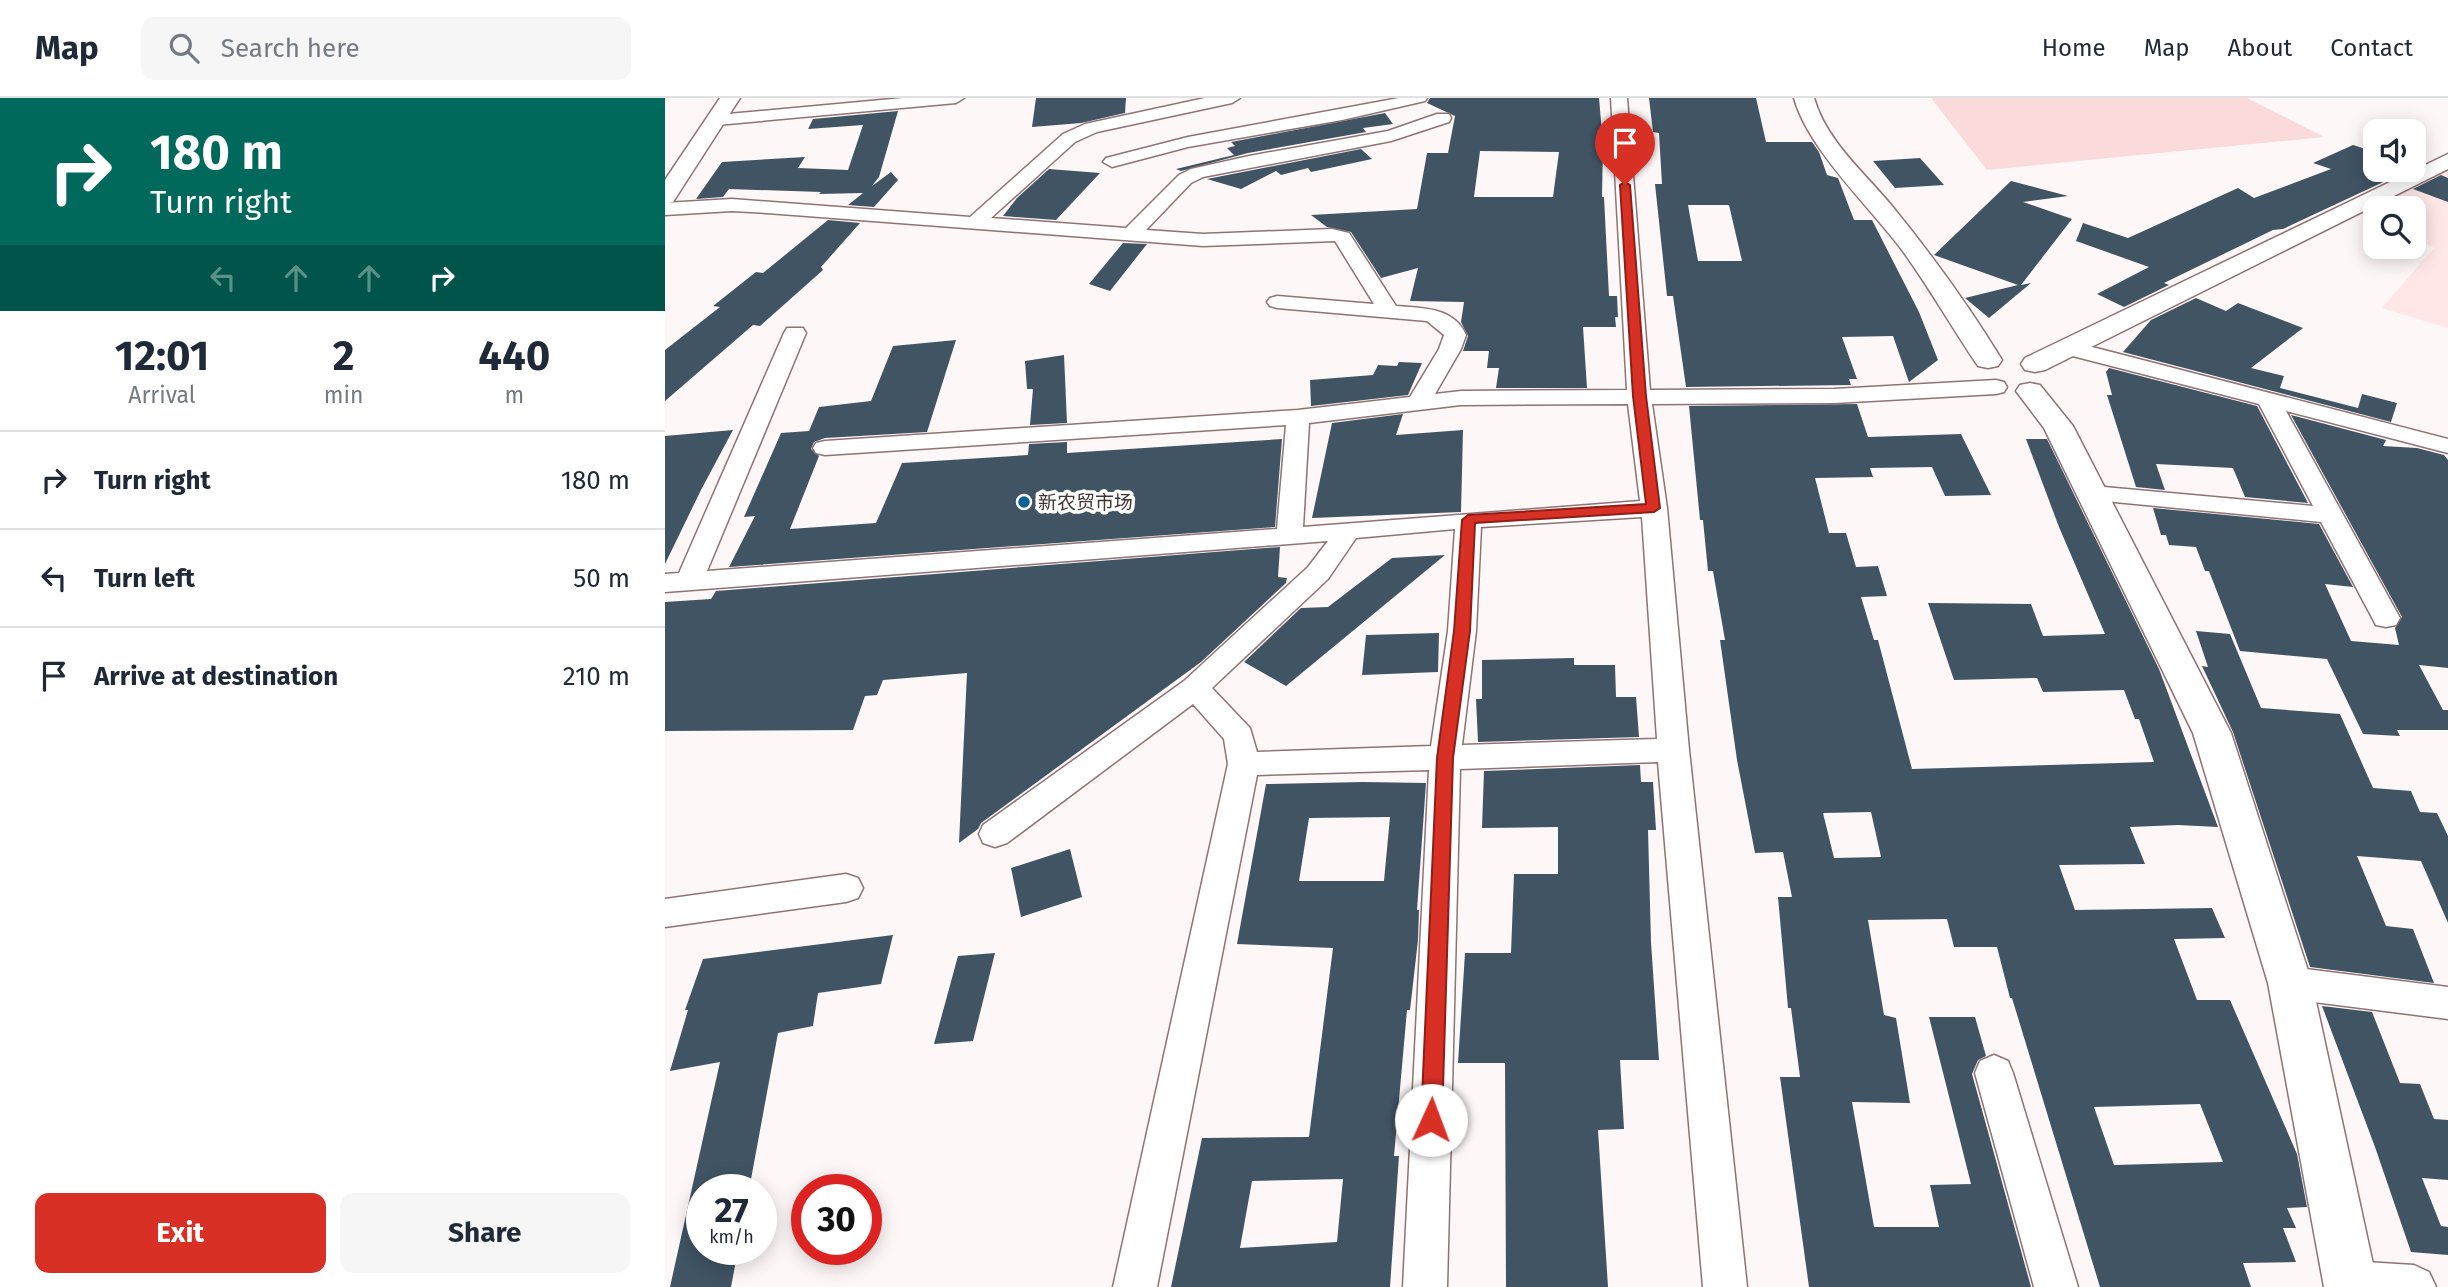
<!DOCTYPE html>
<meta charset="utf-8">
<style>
:root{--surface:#fff;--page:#f6f6f7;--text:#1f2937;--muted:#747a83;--line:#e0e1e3;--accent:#d93025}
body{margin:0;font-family:"Fira Sans","Noto Sans SC",sans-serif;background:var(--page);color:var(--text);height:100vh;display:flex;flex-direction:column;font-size:26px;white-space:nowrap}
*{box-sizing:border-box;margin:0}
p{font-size:23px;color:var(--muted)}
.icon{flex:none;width:38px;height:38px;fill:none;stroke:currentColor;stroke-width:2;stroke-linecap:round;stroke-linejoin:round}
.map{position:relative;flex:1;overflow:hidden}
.sheet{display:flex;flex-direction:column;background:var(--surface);width:665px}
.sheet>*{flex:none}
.top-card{background:#00695c;color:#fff;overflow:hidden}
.fabs{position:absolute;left:1698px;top:21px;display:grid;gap:14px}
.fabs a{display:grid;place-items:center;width:63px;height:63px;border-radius:14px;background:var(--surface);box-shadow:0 4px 18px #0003;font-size:35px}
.speed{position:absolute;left:21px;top:1076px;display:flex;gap:14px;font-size:35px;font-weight:700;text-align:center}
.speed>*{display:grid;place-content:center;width:91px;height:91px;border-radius:50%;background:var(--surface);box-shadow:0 4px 18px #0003;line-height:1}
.speed small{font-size:18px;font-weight:400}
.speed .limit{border:10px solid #d22;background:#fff;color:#111}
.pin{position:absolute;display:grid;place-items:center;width:60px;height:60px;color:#fff;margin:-72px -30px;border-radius:50% 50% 50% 0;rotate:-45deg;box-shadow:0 0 7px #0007}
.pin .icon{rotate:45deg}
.me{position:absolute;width:77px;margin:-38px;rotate:2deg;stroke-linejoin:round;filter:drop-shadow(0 0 5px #0008)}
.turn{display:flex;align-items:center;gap:24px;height:147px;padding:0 35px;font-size:32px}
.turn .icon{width:91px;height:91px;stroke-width:2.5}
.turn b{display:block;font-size:49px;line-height:60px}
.lanes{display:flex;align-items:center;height:66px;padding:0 35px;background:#0003;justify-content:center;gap:35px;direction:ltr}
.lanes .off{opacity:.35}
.eta{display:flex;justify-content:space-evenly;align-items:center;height:119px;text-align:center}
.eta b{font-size:42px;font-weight:700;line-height:49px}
.action{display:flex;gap:14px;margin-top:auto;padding:14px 35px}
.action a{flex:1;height:80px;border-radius:14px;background:var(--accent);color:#fff;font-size:28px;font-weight:700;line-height:80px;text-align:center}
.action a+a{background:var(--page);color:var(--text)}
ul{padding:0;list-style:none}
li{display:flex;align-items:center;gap:21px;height:98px;padding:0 35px;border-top:2px solid var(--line)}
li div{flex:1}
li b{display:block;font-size:26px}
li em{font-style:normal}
header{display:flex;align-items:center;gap:42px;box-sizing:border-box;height:98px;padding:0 35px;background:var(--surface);border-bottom:2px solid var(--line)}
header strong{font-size:33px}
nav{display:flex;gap:38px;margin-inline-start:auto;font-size:24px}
.search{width:490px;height:63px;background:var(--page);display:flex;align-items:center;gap:18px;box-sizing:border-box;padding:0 24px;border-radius:14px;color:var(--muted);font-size:26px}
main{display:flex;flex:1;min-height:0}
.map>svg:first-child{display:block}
.built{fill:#ffe6e7}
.green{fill:#fbdadc}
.building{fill:#405464;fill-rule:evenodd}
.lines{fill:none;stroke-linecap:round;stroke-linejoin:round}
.minor-casing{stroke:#8f7374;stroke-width:3}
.major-casing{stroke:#8f7374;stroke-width:3}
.minor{fill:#fff;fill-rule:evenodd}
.major{fill:#fff;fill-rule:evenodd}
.route{fill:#d93025;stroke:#8d1f18;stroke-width:2}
.poi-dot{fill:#0a6192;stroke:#fff;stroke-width:2.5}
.labels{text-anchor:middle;stroke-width:7;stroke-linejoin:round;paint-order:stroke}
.poi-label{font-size:19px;fill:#403435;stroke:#fff;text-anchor:start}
</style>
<header>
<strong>Map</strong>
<div class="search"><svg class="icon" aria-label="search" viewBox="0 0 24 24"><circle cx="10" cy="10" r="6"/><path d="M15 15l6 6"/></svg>Search here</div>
<nav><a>Home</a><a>Map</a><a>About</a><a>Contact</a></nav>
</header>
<main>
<section class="sheet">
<div class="top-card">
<div class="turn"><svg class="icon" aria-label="right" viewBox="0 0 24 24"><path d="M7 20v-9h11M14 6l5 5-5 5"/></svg><div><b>180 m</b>Turn right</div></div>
<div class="lanes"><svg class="icon off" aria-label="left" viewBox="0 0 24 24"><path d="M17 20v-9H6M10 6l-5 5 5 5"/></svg><svg class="icon off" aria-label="ahead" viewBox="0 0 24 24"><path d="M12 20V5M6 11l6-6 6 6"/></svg><svg class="icon off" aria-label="ahead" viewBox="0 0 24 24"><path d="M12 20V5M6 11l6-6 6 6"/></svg><svg class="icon" aria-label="right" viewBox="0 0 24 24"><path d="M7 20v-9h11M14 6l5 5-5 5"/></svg></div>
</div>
<div class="eta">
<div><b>12:01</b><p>Arrival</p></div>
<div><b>2</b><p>min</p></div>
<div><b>440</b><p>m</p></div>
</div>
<ul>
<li><svg class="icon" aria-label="right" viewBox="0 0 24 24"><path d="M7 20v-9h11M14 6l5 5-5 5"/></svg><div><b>Turn right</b></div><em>180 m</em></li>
<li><svg class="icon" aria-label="left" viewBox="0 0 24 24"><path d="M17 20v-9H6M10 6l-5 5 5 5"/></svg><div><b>Turn left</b></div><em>50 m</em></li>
<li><svg class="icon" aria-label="arrive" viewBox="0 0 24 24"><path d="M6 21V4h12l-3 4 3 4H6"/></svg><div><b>Arrive at destination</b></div><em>210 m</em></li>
</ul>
<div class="action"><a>Exit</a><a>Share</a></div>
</section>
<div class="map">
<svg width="1783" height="1189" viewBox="0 0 1783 1189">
<rect width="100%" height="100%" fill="#fdf7f7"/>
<path class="built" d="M1783,72V230L1717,210L1769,150L1748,140V110H1710V122L1692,114Z"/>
<path class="green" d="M1266,0H1582L1659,39L1322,72Z"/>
<path class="building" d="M371,0H461L460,15L416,25L367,29Z
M765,0H934L938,46L937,99H939L944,198H952L953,219H950L951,229H918L922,290H831L834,270H822L824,253H798L803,238L796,224L799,204L745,203L753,170L716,180L686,134L662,129L646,117L752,111L762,55H783L790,18L762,5ZM815,53L894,54L888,99H809Z
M984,0H1091L1101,44H1147L1154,54L1162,77L1173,80L1189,122H1207L1254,214L1273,262L1244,284L1228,238L1177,239L1192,281H1184L1186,287L1021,289L1008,198H1002L990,86H997L994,35L988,34ZM1023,107H1064L1077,163H1033Z
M233,13L214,79L207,88L226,74L233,82L209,109L183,107L198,95L154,96L156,94L64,91L58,99L31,101L57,64L140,59L133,70L183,72L198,27L143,31L148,21Z
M720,15L728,26L698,30L701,34L583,55L516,73L511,71L569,57L562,50L570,48L566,44Z
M1688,47L1710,54V72H1744L1618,131L1608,132L1499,185L1504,187L1459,209L1432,196L1484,169L1411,143L1418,125L1463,140L1573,90L1589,100L1666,71L1648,65Z
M696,51L707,61L646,74L643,70L616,77L611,73L576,91L542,81Z
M1255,60L1279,87L1230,90L1208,63Z
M384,71L435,75L391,122L338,118L352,100Z
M1776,77L1783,80V104L1748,91Z
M1346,83L1403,98L1358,104L1407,121L1356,187L1366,185L1324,220L1300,200L1353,187L1269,157Z
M163,122L195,125L156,169L158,172L95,228L88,227L0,303V252L55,209L48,208L91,174L98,175Z
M458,145L482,146L445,193L424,186Z
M1531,200L1561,213L1573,205L1638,230L1586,270L1619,278L1615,290L1693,310L1697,296L1732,305L1726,324L1458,254L1486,222Z
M291,242L262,334L160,340L149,344L146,351L154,358L125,431L211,425L237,365L363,357L364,346L402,344V355L617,341L610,429L64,469L90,418L79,419L116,335L144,333L154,309L206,303L228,248Z
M399,257L402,325L365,327L368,291H362L360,263Z
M734,264L757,265L743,297L646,308L645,282L708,277L713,267L732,268Z
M1444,270L1592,308L1643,405L1580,399L1568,370L1491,366L1500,392L1471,389L1442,297H1447L1441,274Z
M1192,306L1203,339L1296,336L1326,397L1280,398L1267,369L1205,370L1208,379L1150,380L1164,435H1181L1191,469L1213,468L1222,498L1196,499L1209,542H1213L1247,671L1489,664L1474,621H1470L1459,592L1378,594L1372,580L1289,582L1263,505L1366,506L1378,538L1440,536L1394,429L1361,341H1382L1494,571L1553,729L1513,727L1465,729L1480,766L1394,767L1410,812L1547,810L1560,840L1509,841L1532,902H1565L1632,1056L1642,1109L1622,1110L1631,1130H1618L1631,1164L1578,1165L1586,1189H1435L1347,900H1345L1332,849H1289L1282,821L1203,822L1219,917L1231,920L1245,1005L1187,1004L1209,1129H1274L1265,1087L1306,1086L1264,919H1310L1321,958L1313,962L1307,976L1366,1189H1144L1115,979H1135L1126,910H1123L1113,799H1127L1118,754L1090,755L1072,662L1055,542H1060L1048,473H1043L1038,422H1035L1024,308ZM1206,714L1216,759L1169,760L1158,715ZM1535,1006L1558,1064L1449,1067L1429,1009Z
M738,316L731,337L798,332L796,414L647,420L667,325Z
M1626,317L1721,342L1718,348L1752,350L1779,357L1783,362V570L1754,567L1778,612H1783V632H1732L1735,638L1698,636L1662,561L1575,553L1544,473H1540L1531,449L1504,447L1501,437H1496L1488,410L1654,426L1688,489L1660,486L1686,543L1734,547L1730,530L1737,519Z
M68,332L36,392L0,466V338Z
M615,449L613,479L622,480L621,485L536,564L316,725L313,731L294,745L302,575L218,582L212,597L200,598L188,632L0,633V504L46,501L51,493Z
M780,457L621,588L579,564L636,510L663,509L727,460Z
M1531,533L1565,536L1596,610L1675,616L1708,690L1746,693L1755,714L1772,715L1783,738V825L1756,763L1692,758L1721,828L1748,831L1769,885L1645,869L1568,634L1537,568L1543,569Z
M774,535L773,574L697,577L701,537Z
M909,560V567H950L951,599H971L974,639L813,644L811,601H817V562Z
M975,667L976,684H988L991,732H983L986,844L994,962H955L959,1031L933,1032L943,1189H841L840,965H793L800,855H846L849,776H893V729L817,730L819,673Z
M698,684L761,685L752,812H754L753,842L745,912H742L729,1058H734L725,1189H506L537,1040L644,1039L668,850L572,846L601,686ZM725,719L719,783H634L644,720ZM678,1081L672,1144L575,1150L587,1083Z
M405,751L417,799L356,819L346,770Z
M228,837L216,886L153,895L148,928L113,935L84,1092H37V1152H73L66,1189H5L55,964L5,973L23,912H20L38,861Z
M330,855L308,943L269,946L293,858Z
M1657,908L1707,914L1735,985L1755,986L1769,1021L1783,1022V1082L1757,1080L1776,1128L1783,1129V1157L1746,1154L1710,1049Z"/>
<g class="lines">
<defs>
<path id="minor" d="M238,0H299L291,5L52,27L44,22L52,17Z
M540,0H575L567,5L432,34L410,44L326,120L461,130L514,77L526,71L584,58L723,33L772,16H784L786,20L784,24L726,43L538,79L526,85L481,132L538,136L667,131L684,135L731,208C757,210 789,209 801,237L796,251L770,296L796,293L962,292L946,0H962L985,292L1169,291L1331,282L1339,284L1342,289L1339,294L1331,296L1169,305L987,306L1002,410L1024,652L1082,1189H1038L993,664L795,671L782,1189H738L764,672L592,677L492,1189H448L563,666L559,641L528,606L342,745L330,749L318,745L314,736L318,727L519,583L643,469L663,443L0,494V476L14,475L119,235L122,230H138L141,235L42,473L612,431L621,327L160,357L151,355L148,350L151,345L160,343L633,312L745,299L774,251L779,237L762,223L612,210L605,208L602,204L605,200L612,198L709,206L670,143L538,148L102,115L67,113L0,117V105L67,101L305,119L398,36L420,26ZM963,306L975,403L638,429L644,325L796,307ZM977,419L992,641L797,647L811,533L816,429ZM790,431L783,533L766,648L592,654L585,630L547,590L663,481L691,440Z
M734,0H762L760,3L677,22L523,49L447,69L438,64L441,60L523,39Z
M1404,243L1783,341V355L1621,313L1735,520L1731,527L1721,529L1711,527L1656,424L1419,401L1415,396L1419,391L1428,388L1648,408L1594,306L1396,255L1393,250L1396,245Z
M181,776L193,780L198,790L193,800L181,804L0,829V801Z
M1625,869L1783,889V921L1625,901L1612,896L1607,885L1612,874Z
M1329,957L1343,963L1348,975L1413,1189H1369L1310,975L1315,963Z
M1684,1163L1749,1167L1764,1174L1771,1189H1664L1662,1185L1669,1170Z"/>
<path id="major" d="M55,0H75L8,104L0,106V82Z
M1129,0H1149C1162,44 1199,74 1227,108C1267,157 1304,208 1337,262L1333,268L1323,270L1313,268C1287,230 1264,189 1237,152C1204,108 1143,51 1129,0Z
M1783,56V71L1380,272L1370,274L1360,272L1356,266L1360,260Z
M1365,285L1375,287L1408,328L1566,635L1647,885L1713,1189H1659L1603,885L1528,635L1379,330L1351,293L1355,287Z"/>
</defs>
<use href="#minor" class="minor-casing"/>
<use href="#major" class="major-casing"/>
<use href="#minor" class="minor"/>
<use href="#major" class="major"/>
</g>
<path class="route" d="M960,84L965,87L981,298L995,410L989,414L810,425L805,533L788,660L777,1022L774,1029L766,1032L759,1029L756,1022L772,660L789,533L797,422L803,417L981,406L968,298L955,87Z"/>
<circle class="poi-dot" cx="359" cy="404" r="7"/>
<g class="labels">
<g class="poi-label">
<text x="373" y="411">新农贸市场</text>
</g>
</g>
</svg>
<div class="fabs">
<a><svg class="icon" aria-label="sound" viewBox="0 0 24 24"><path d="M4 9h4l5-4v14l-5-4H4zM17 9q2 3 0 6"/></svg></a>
<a><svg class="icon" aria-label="search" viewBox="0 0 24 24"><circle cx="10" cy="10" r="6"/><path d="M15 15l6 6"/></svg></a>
</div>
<div class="speed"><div>27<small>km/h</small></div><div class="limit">30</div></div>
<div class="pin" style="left:960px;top:87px;background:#d93025"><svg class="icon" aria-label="arrive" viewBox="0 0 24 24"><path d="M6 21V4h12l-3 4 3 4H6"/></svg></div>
<svg class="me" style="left:766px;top:1022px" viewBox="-20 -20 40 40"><circle r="19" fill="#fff"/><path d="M0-13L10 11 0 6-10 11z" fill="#d93025"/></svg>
</div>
</main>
